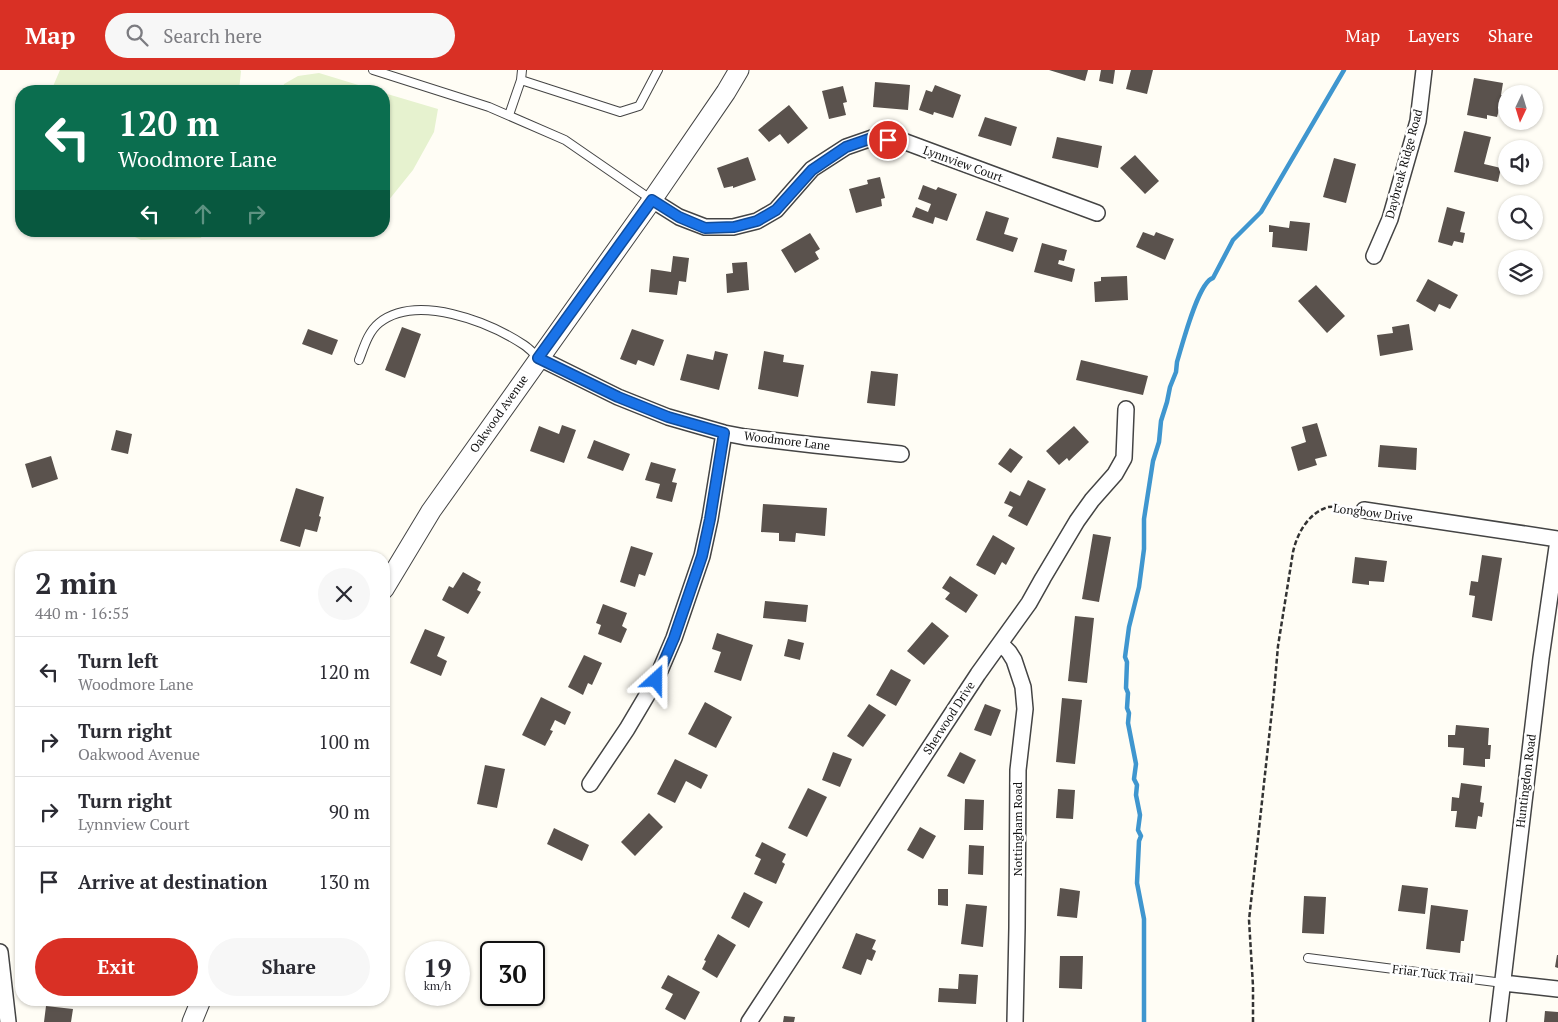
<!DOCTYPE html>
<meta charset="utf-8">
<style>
:root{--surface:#fff;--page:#f7f7f7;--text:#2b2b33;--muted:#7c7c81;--line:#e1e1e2;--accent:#d93025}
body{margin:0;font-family:"PT Serif",serif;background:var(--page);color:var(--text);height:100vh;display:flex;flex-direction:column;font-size:19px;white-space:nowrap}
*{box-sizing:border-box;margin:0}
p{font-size:16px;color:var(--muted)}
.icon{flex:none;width:28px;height:28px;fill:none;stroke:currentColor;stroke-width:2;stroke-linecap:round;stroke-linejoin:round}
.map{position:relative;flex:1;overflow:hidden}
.drawer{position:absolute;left:15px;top:481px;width:375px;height:455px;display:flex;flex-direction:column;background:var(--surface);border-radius:20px;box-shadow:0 1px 4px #0004}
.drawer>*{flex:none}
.banner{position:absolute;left:15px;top:15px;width:375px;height:152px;border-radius:20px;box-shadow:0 1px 4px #0004;background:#0b6e4f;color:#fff;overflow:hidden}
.needle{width:32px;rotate:184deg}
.buttons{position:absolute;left:1498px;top:15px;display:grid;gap:10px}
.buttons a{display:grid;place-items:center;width:45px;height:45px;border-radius:50%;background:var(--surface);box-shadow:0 1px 4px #0004;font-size:25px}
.speed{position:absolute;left:405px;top:871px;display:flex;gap:10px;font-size:25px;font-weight:700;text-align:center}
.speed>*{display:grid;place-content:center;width:65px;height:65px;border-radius:50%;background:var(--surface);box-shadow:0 1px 4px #0004;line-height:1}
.speed small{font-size:12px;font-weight:400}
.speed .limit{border:2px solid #111;border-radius:8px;background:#fff;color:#111}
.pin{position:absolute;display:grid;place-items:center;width:42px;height:42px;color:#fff;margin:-21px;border:2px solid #fff;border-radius:50%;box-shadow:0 1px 5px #0007}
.me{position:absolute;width:55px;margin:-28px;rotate:24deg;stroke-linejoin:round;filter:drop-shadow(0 0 4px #0008)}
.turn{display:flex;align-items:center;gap:18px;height:105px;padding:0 20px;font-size:22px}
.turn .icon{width:65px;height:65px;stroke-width:2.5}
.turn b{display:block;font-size:35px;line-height:42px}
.lanes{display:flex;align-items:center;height:48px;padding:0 20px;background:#0003;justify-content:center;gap:25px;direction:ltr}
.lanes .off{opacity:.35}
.round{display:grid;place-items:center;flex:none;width:52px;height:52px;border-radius:26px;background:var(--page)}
.headline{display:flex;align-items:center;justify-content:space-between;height:85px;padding:0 20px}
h1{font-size:30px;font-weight:600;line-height:38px}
.cta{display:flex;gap:10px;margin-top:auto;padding:10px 20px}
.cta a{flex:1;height:58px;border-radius:30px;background:var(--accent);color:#fff;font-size:20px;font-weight:600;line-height:58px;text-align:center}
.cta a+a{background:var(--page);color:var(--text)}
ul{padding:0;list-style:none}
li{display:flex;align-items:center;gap:15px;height:70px;padding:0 20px;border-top:1px solid var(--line)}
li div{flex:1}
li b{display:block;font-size:19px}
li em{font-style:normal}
header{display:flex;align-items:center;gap:30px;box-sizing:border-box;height:70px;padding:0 25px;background:var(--accent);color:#fff}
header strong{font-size:24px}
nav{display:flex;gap:28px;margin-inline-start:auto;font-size:18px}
.search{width:350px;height:45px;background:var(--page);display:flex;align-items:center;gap:12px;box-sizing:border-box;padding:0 18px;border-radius:28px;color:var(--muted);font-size:19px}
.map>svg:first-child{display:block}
.pitch{fill:#e6f2cf}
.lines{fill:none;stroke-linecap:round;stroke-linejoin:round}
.stream{stroke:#3f96cf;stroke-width:4.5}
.building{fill:#5a524d}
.service-casing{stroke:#444;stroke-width:10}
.minor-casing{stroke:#444;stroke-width:18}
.tertiary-casing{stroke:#444;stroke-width:21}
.path{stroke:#333;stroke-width:2.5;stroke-dasharray:5 2.5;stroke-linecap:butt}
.service{stroke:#fff;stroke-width:8}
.minor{stroke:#fff;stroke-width:15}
.tertiary{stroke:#fff;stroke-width:19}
.route-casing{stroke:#114b97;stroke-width:12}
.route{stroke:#1a73e8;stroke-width:9}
.labels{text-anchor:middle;stroke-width:5;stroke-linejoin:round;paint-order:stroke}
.street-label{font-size:12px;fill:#111;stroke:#fff}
</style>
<header>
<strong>Map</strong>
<div class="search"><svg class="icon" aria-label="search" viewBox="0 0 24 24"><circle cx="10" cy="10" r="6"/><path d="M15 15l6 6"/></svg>Search here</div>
<nav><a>Map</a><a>Layers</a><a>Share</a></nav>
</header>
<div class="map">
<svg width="1558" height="952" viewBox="0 0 1558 952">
<rect width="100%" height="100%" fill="#fffdf5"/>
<path class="pitch" d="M60,0H240L241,1L239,21H51Z
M319,3L378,21H282L284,14L298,6Z
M384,23L438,39L434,62L413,100L388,131L384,133Z
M123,161H203L201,168L141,170Z"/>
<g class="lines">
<path class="stream" d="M1144,952V849L1137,813L1139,771L1141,766L1138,760L1140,745L1136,725L1137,715L1134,709L1136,694L1128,653L1129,643L1127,638L1128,623L1126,618L1127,592L1125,587L1129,557L1139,517L1144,479V449L1153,391L1159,372L1161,351L1167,332L1170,317L1176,302L1177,292C1182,276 1198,212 1213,208L1233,170L1261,142L1344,0"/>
</g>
<path class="building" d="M1049,0H1088L1085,11Z
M1101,0H1115L1113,14L1099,11Z
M1131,0H1153L1147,24L1126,19Z
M1474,8L1503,13L1501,25L1506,26V42L1499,40L1497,47L1487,45V49L1467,45Z
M875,12L910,15L908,40L873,37Z
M935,15L961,25L953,48L934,42L933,45L919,40L926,20L932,22Z
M843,16L847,32L843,33L846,45L829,49L822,21Z
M789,35L808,58L788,74L780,64L769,72L758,60Z
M985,47L1017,57L1011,76L978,66Z
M1464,61L1491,67L1484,94L1501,98L1498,112L1454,102Z
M1057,67L1102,76L1098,98L1052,88Z
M1135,85L1159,111L1145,124L1120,98Z
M748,87L756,110L733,118V116L724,118L717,98Z
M1334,88L1356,94L1346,133L1323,127Z
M880,107L885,128L881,129L882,136L856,143L849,119L868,114L867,110Z
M923,115L936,120L938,117L957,124L947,151L935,147L933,154L912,147L916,137L928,142L931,134L918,129Z
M1447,137L1465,142L1460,162L1465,163L1463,173L1454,171L1452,176L1438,172Z
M986,141L1009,148L1004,164L1018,168L1013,182L976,170Z
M1290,151L1310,153L1307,181L1272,177L1273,162H1269V155L1289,158Z
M1143,162L1154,166L1156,162L1174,169L1165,190L1136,177Z
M810,163L820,179L815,182L819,189L795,203L781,180Z
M1042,173L1067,180L1064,191L1059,190L1058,194L1075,199L1072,212L1034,202Z
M673,186L689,188L686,212L679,211L677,225L649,222L651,199L671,202Z
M747,192L749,220L727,223L726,204L733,203L732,193Z
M1127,206L1128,230L1095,232L1094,212L1101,211V207Z
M1428,209L1458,225L1450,239L1439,234L1435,242L1416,231Z
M1316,215L1345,246L1327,263L1298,231Z
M1409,254L1413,280L1380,286L1377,265L1393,263L1392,257Z
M402,257L421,264L405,308L385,300Z
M308,259L338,270L332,285L302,274Z
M632,259L664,270L654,296L638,290L636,295L620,289Z
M715,281L728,284L719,320L680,310L687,284L713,290Z
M764,281L784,285L783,292L804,295L798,327L758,319Z
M1081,290L1148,306L1143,325L1076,310Z
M871,301L898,304L895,336L867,333Z
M1317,353L1327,386L1315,389L1317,395L1298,401L1291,377L1306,372L1302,357Z
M562,355L576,360L564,393L530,381L539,356L559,364Z
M1074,356L1089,372L1069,391L1067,388L1059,395L1046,381Z
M116,360L132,364L128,384L111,380Z
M594,370L630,384L623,401L587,388Z
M1380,375L1417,378L1416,400L1378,397Z
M1010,378L1023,387L1011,403L998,394Z
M51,386L58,409L32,418L25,394Z
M651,392L676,399L672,412L677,413L672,432L656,428L660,414L645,410Z
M1028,410L1046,419L1027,456L1008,446L1013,437L1004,433L1010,421L1020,426Z
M296,418L324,427L319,446L321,447L317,462L305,459L300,477L280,471Z
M763,434L827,438L825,466L796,463L795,472L779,471V463L761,462Z
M1093,464L1111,467L1099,532L1082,529Z
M993,465L1015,478L1006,495L1002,492L995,505L976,495Z
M631,476L653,483L645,506L639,504L635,517L620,512Z
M1482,485L1502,488L1492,551L1472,547L1475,526L1469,525L1471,511L1478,512Z
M1355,487L1387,491L1384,512L1369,511V515L1352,513Z
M463,502L481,512L477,520L481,522L468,544L442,530L449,516L453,518Z
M950,506L978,525L966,543L945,529L950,523L942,518Z
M765,531L808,535L806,552L763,548Z
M603,534L627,543L622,556L627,559L621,573L598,564L601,555L596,553Z
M1075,546L1094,548L1087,613L1068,611Z
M932,552L949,566L924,595L907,581Z
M425,559L445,567L437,586L447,591L441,606L410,593Z
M717,563L753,575L741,611L714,602L721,582L712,579Z
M788,569L804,573L800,590L784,586Z
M584,585L602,593L592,615L588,613L583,625L568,617Z
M891,599L911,610L896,636L876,625Z
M541,627L571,642L565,655L555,650L550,660L553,661L545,676L522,665Z
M1062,628L1082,630L1075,694L1056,692Z
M705,632L732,647L716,678L688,664Z
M869,634L886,645L863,677L847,666Z
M985,634L1001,640L991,666L974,660Z
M1456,655L1489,658L1488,675H1491L1490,689H1485V697L1463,695L1464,678L1448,677V665H1455Z
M833,682L852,689L840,717L822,710Z
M960,682L976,690L964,714L947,706Z
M675,689L708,705L701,719L686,711L675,733L657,724Z
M485,695L505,699L497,738L477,734Z
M1461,713L1482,716L1480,732L1484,733L1482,747L1478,746L1476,759L1455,757L1457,741H1451L1452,727L1459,728Z
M808,718L827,727L807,767L788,758Z
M1058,719L1075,720L1073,749L1056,748Z
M965,729L984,730L983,760H964Z
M649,743L663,757L635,786L621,772Z
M920,757L936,766L923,789L907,780Z
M554,758L589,775L582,791L547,774Z
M762,772L786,784L782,792L785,794L776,814L754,804L761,789L755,786Z
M969,775L984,776L983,805L968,804Z
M1402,815L1428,818L1425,844L1398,841Z
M1060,818L1080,821L1077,848L1057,846Z
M938,819H948V836L938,835Z
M744,822L763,832L749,858L731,848Z
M1304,826L1326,827L1324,864L1302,863Z
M966,834L987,836L983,877L961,874Z
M1431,835L1468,840L1464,871H1461L1460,883L1426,879Z
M856,863L876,870L872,879L876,881L872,891L867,889L861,905L842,898Z
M718,864L736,875L717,908L702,899L706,891L704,890Z
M1557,885H1558V898L1555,897Z
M1060,886H1083L1082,919L1059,918Z
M959,904L978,905L976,934L938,932L939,918L958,919Z
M668,905L700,922L685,950L665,939L673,924L661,918Z
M46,936L73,939L71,952H44Z
M1545,941L1558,942V952H1544Z
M784,946L795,947L794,952H783Z"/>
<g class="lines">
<defs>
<path id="service" d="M373,0L489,37L565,70L652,130
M521,10L620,42L639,36L658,0
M509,45L521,10L522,0
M359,290C364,277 368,262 379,253C417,223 489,252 524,275C530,279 534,284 539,288
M1308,888L1503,913"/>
<path id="minor" d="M652,130L679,147L705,157H733L757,151L776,140L812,99L846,77L872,68L903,71L1097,143
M1374,186L1390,149L1418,51L1424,0
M539,288L618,327L668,347L724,363L745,367L814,375L901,384
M1364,440L1558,469
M1001,574L1009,582L1014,590L1023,617L1025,639L1018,700L1017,858L1015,952
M590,714L627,659L656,610L674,568L702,486L710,449L724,363
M0,882L8,952
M1503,913L1558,919
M749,952L978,604L1029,533L1043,508L1077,451L1092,430L1115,404L1124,388L1126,339
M1498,952L1541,588L1558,470"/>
<path id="tertiary" d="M384,519L431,441L652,130L726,22L739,0
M192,952L201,930"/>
</defs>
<use href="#service" class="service-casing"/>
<use href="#minor" class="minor-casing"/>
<use href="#tertiary" class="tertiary-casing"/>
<path class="path" d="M1253,952V916L1249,850L1274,622L1278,576L1293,482C1297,464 1308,443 1328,437C1334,436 1344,438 1351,439"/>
<use href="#service" class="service"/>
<use href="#minor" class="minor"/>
<use href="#tertiary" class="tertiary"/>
</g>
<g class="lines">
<defs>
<path id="route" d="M656,610L674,568L702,486L710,449L724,363L668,347L618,327L538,288L652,130L679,147L705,158L734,157L757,151L776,140L812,100L846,77L872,68L888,70"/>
</defs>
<use href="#route" class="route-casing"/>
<use href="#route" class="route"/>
</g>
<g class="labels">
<g class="street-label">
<text transform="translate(963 94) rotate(20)" y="4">Lynnview Court</text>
<text transform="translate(1404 94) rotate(-75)" y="4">Daybreak Ridge Road</text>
<text transform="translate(499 344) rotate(-55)" y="4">Oakwood Avenue</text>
<text transform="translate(787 371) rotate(7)" y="4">Woodmore Lane</text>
<text transform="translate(1373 443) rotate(7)" y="4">Longbow Drive</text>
<text transform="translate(949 648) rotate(-57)" y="4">Sherwood Drive</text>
<text transform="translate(1526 711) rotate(-83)" y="4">Huntingdon Road</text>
<text transform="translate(1018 759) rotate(-90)" y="4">Nottingham Road</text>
<text transform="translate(1433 904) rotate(7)" y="4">Friar Tuck Trail</text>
</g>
</g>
</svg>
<div class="buttons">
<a><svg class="needle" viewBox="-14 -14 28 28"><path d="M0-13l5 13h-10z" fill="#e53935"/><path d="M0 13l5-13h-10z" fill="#7c7c81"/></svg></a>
<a><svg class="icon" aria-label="sound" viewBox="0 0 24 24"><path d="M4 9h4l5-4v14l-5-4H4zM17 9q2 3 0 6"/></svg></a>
<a><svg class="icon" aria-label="search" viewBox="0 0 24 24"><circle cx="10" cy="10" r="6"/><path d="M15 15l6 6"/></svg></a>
<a><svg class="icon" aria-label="layers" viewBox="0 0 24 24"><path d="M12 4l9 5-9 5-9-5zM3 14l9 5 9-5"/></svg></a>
</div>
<div class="speed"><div>19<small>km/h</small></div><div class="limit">30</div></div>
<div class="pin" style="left:888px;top:70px;background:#d93025"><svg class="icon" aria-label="arrive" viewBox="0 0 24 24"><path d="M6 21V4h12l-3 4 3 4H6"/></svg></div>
<svg class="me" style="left:656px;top:610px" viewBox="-20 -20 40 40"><path d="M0-17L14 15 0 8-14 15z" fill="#1a73e8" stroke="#fff" stroke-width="4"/></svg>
<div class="banner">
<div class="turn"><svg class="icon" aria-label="left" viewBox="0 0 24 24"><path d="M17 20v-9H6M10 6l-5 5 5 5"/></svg><div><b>120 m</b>Woodmore Lane</div></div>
<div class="lanes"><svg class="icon" aria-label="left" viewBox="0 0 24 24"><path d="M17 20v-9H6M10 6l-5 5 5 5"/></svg><svg class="icon off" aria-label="ahead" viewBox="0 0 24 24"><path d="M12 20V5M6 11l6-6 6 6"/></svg><svg class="icon off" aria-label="right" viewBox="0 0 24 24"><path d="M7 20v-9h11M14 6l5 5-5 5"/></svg></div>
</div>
<section class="drawer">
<div class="headline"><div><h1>2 min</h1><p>440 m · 16:55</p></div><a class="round"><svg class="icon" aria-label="close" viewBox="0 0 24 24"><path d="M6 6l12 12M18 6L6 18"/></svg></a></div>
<ul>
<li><svg class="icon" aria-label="left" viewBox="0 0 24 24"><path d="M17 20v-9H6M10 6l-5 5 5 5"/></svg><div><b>Turn left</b><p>Woodmore Lane</p></div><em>120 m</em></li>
<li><svg class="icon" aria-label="right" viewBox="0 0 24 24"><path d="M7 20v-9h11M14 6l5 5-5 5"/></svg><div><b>Turn right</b><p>Oakwood Avenue</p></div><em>100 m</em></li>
<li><svg class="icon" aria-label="right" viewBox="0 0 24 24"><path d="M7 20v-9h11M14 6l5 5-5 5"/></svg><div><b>Turn right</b><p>Lynnview Court</p></div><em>90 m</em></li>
<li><svg class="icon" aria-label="arrive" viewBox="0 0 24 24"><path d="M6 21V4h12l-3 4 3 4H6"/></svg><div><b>Arrive at destination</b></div><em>130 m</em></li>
</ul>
<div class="cta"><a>Exit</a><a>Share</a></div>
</section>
</div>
